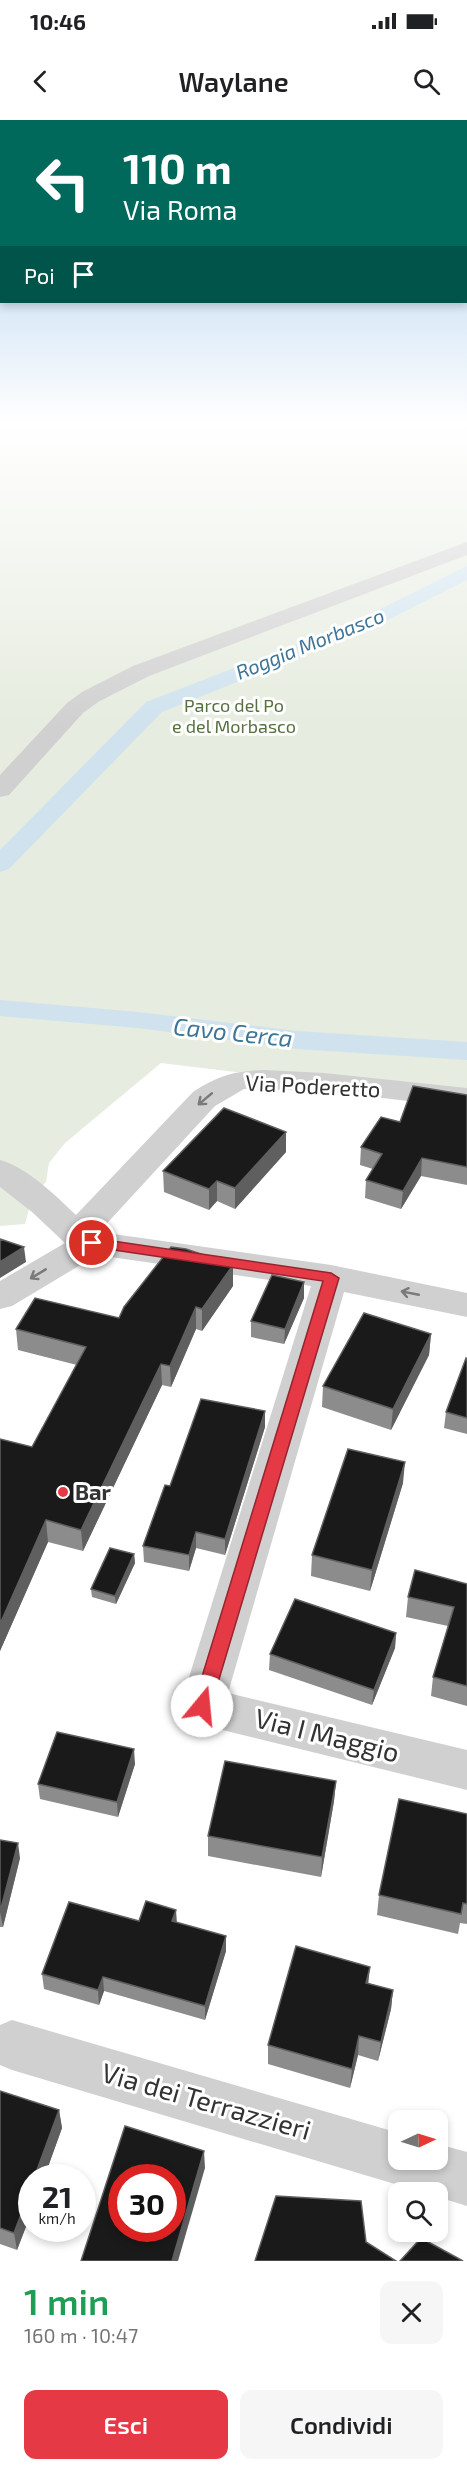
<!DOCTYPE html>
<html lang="it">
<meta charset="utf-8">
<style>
:root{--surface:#fff;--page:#f6f6f6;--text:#202124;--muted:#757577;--accent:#e63946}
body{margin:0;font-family:"Exo 2",sans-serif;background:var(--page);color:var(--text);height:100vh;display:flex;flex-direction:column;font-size:22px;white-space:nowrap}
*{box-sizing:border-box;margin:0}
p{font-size:20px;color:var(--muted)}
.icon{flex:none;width:33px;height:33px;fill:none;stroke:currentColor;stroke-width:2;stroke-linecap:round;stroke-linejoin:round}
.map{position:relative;height:2141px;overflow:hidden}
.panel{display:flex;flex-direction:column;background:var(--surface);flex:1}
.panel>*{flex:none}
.hud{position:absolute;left:0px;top:0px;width:468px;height:183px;box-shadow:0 3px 9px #0003;background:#00695c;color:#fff;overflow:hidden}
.needle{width:39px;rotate:86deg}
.controls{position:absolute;left:388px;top:1990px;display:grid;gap:12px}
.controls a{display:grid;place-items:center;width:60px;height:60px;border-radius:12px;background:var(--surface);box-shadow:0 3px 9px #0003;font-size:30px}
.speed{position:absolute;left:18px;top:2044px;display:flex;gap:12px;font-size:30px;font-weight:700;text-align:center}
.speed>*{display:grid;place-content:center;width:78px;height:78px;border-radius:50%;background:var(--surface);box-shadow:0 3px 9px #0003;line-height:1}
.speed small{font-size:15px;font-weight:400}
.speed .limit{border:9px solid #d22;background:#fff;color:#111}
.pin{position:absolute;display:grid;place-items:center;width:51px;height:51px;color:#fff;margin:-26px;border:3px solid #fff;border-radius:50%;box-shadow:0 2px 6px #0007}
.me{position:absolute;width:66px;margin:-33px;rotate:17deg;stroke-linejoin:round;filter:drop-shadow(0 0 4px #0008)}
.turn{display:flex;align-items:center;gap:21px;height:126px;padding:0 24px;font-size:27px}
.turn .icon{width:78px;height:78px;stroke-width:2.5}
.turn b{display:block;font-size:42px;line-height:51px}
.then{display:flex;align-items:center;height:57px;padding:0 24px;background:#0003;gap:12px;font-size:22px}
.round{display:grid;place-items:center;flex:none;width:63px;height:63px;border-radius:12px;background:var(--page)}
.headline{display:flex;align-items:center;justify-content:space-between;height:102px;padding:0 24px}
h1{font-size:36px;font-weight:600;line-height:45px;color:#1e9e55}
.button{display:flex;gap:12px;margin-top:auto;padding:12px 24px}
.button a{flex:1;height:69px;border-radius:12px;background:var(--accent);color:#fff;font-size:24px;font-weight:600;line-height:69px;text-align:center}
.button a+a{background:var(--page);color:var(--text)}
.status{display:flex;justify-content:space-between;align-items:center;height:42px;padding:0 30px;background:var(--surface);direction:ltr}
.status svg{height:16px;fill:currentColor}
header{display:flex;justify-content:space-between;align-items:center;height:78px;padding:0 24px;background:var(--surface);font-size:27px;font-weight:600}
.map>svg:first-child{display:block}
.green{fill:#e6ecdf}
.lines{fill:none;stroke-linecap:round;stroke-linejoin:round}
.canal{fill:#cfe2ee;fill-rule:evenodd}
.minor{fill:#d0d0d0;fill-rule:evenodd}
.wall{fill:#8c8c8c}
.shaded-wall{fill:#5f5f5f}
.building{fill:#1a1a1a;stroke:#5f5f5f;stroke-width:1.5;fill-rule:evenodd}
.oneway{stroke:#7a7a7a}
.route{fill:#e63946;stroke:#96252e;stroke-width:1.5}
.poi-dot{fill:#e63946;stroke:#fff;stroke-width:2}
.labels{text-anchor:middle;stroke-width:6;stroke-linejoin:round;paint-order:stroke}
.far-park-label{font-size:18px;fill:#56703f;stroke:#fff}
.far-water-label{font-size:20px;font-style:italic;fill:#3f7597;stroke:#fff}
.street-label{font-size:22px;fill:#333;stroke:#fff}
.poi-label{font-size:22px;font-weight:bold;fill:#333;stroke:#fff;text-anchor:start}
.water-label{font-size:24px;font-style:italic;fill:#3f7597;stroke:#fff}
.near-street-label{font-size:27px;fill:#333;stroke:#fff}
</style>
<div class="status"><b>10:46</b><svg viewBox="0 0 49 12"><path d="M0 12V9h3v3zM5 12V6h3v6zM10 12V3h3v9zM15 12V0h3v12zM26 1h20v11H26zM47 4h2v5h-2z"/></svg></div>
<header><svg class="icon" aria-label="back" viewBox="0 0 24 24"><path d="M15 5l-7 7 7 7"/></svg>Waylane<svg class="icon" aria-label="search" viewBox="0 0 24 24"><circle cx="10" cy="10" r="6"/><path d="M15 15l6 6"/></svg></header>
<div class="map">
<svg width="467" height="2141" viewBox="0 0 467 2141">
<rect width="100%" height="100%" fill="#fff"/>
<path class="green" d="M0,306H467V980L161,943L65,1023L49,1043L46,1062L33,1075L25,1104L0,1106Z"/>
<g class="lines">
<path class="canal" d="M467,446V460L370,509L162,592L9,749L0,752V730L146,582L356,501Z
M0,880L138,892L297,911L467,922V940L297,929L138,908L0,896Z"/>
<path class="minor" d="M467,422V435L149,556L98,582L83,593L9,675L0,677V655L67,583L82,572L133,546Z
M265,950L324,953L467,968V988L324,971L244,969L215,986L99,1112L331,1145L467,1173V1197L344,1172L228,1573L467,1630V1670L202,1605L187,1599L180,1586L311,1166L97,1135L12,1186L0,1189V1161L65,1123L32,1092L0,1067V1040C28,1048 55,1075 76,1095L193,972C219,955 234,951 265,950Z
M12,1900L399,2013V2040H438V2024L467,2032V2086L438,2077V2073H425L12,1950L0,1945V1905Z"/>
</g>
<path class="wall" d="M467,975V1065L421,1056L401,1089L365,1078L366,1060L373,1049L360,1045L361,1027L400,1002Z
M286,1032L235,1089L217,1081L209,1090L164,1072L163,1051Z
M233,1166L202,1211L196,1209L171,1267L162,1265L83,1431L48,1422L0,1531V1319L32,1327L77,1245L18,1230L16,1209L119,1198Z
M304,1178L284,1224L251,1217V1201Z
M431,1214L429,1235L391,1310L322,1287L323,1266Z
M467,1239V1314L444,1308L446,1292Z
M265,1291V1307L225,1435L196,1428L189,1451L144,1442L143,1426L170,1366Z
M403,1363L370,1471L311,1456L312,1435Z
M134,1434L135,1443L116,1484L92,1477L91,1469Z
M467,1464V1586L431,1576L433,1557L448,1506L406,1497L408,1477Z
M396,1513L395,1528L372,1585L269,1550L270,1534Z
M135,1644L118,1697L40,1679L38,1664Z
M336,1661L334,1681L321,1757L208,1736V1716Z
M467,1694V1804L460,1803L458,1814L377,1795L379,1775Z
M0,1720L20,1738L3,1807H0Z
M139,1801L176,1803L226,1831L205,1900L104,1871L99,1885L44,1869L42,1854Z
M368,1863L393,1870L391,1889L378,1941L358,1935L350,1968L268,1944V1925Z
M0,1971L59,1990L62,2008L44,2058H32V2091L17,2130L0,2124Z"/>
<path class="shaded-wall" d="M286,1012V1032L235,1089V1068Z
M422,1038L421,1056L401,1089L403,1071Z
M217,1061V1081L209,1090V1069Z
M24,1127L26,1142L0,1158V1142Z
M233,1145V1166L202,1211V1189Z
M304,1162V1178L284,1224L285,1209Z
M196,1187V1209L171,1267L170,1246Z
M431,1214L429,1235L391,1310L393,1289Z
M161,1244L162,1265L83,1431L81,1410Z
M265,1291V1307L225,1435V1419Z
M405,1342L403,1363L370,1471L372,1450Z
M46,1400L48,1422L0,1531V1504Z
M196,1412V1428L189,1451V1435Z
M134,1434L135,1443L116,1484L115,1476Z
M396,1513L395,1528L372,1585L374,1570Z
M134,1629L135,1644L118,1697L117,1682Z
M336,1661L334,1681L321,1757L322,1737Z
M18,1723L20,1738L3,1807L0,1792Z
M176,1790L177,1804L172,1801Z
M226,1816V1831L205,1900V1886Z
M370,1847L368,1866L366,1863Z
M103,1857L104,1871L99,1885L98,1870Z
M393,1870L391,1889L378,1941L381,1922Z
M359,1916L358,1935L350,1968L352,1949Z
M59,1990L62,2008L44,2058H34Z
M204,2031L205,2048L178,2141H172Z
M32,2065V2091L17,2130L14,2113Z"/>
<path class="building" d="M413,966L467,975V1047L422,1038L403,1071L366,1060L382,1034L361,1027L381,997L400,1002Z
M224,988L286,1012L235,1068L217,1061L209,1069L163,1051Z
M0,1119L24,1127L0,1142Z
M171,1127L186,1129L233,1145L202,1189L196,1187L170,1246L161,1244L81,1410L46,1400L0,1504V1319L32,1327L86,1227L16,1209L35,1178L119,1198L124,1187Z
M272,1155L304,1162L285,1209L251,1201Z
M364,1193L431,1214L393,1289L323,1266Z
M466,1238L467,1239V1298L446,1292Z
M201,1279L265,1291L225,1419L196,1412L189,1435L143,1426L165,1365L170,1366Z
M348,1329L405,1342L372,1450L312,1435Z
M110,1428L134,1434L115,1476L91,1469Z
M415,1450L467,1464V1566L433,1557L454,1487L408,1477Z
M295,1479L396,1513L374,1570L270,1534Z
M57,1612L134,1629L117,1682L38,1664Z
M225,1641L336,1661L322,1737L208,1716Z
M399,1679L467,1694V1784L463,1783L461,1794L379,1775Z
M0,1720L18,1723L0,1792Z
M146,1781L176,1790L172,1801L226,1816L205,1886L103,1857L98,1870L42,1854L69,1782L139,1801Z
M296,1826L370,1847L366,1863L393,1870L381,1922L359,1916L352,1949L268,1925Z
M0,1971L59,1990L34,2058H32V2065L14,2113L0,2108Z
M125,2006L204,2031L172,2141H81ZM122,2058H172V2109H122Z
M276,2076L361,2081L366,2122L396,2141H255Z
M421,2118L463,2141H400Z"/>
<defs><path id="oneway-shaft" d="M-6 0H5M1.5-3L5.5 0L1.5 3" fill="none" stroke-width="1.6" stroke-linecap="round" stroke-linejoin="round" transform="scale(1.5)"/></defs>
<g class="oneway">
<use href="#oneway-shaft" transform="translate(205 979) rotate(140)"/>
<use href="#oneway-shaft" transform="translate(38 1154) rotate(149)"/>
<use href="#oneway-shaft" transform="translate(410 1173) rotate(-169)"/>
</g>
<linearGradient id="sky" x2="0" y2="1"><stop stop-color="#9ec6ea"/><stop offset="0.5" stop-color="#fff"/><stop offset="1" stop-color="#fff" stop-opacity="0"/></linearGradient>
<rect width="467" height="606" fill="url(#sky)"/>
<path class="route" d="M92,1118L331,1153L339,1158L211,1586L208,1592L202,1594L195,1592L193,1586L323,1161L87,1126L85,1123L87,1119Z"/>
<circle class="poi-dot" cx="63" cy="1372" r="6"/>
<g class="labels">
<g class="far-park-label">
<text x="234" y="592">Parco del Po<tspan x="234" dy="21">e del Morbasco</tspan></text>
</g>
<g class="far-water-label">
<text transform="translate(310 524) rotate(-22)" y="7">Roggia Morbasco</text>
</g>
<g class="street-label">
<text transform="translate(313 966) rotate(3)" y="8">Via Poderetto</text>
</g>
<g class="poi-label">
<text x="75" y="1380">Bar</text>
</g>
<g class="water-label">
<text transform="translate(233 913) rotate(6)" y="8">Cavo Cerca</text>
</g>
<g class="near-street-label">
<text transform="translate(327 1616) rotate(14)" y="9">Via I Maggio</text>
<text transform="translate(206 1982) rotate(16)" y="9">Via dei Terrazzieri</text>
</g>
</g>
</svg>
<div class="controls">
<a><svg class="needle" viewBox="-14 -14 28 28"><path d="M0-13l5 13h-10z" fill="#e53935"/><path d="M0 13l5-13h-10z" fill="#757577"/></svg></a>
<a><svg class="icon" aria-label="search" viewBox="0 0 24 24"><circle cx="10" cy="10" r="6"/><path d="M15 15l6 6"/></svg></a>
</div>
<div class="speed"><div>21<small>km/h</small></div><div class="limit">30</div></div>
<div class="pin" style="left:92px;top:1123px;background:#d93025"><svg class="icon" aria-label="arrive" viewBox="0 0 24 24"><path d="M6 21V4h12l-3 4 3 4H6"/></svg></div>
<svg class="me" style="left:202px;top:1586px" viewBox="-20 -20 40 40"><circle r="19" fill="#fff"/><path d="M0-13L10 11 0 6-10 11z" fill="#e63946"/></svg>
<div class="hud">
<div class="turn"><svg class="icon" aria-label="left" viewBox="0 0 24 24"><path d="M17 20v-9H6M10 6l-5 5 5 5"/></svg><div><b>110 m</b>Via Roma</div></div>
<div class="then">Poi<svg class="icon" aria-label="arrive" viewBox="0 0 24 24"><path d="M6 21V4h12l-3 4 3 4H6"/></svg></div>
</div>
</div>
<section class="panel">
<div class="headline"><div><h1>1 min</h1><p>160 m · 10:47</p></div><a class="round"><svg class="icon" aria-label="close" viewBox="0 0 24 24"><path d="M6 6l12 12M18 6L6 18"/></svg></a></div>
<div class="button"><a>Esci</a><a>Condividi</a></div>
</section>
